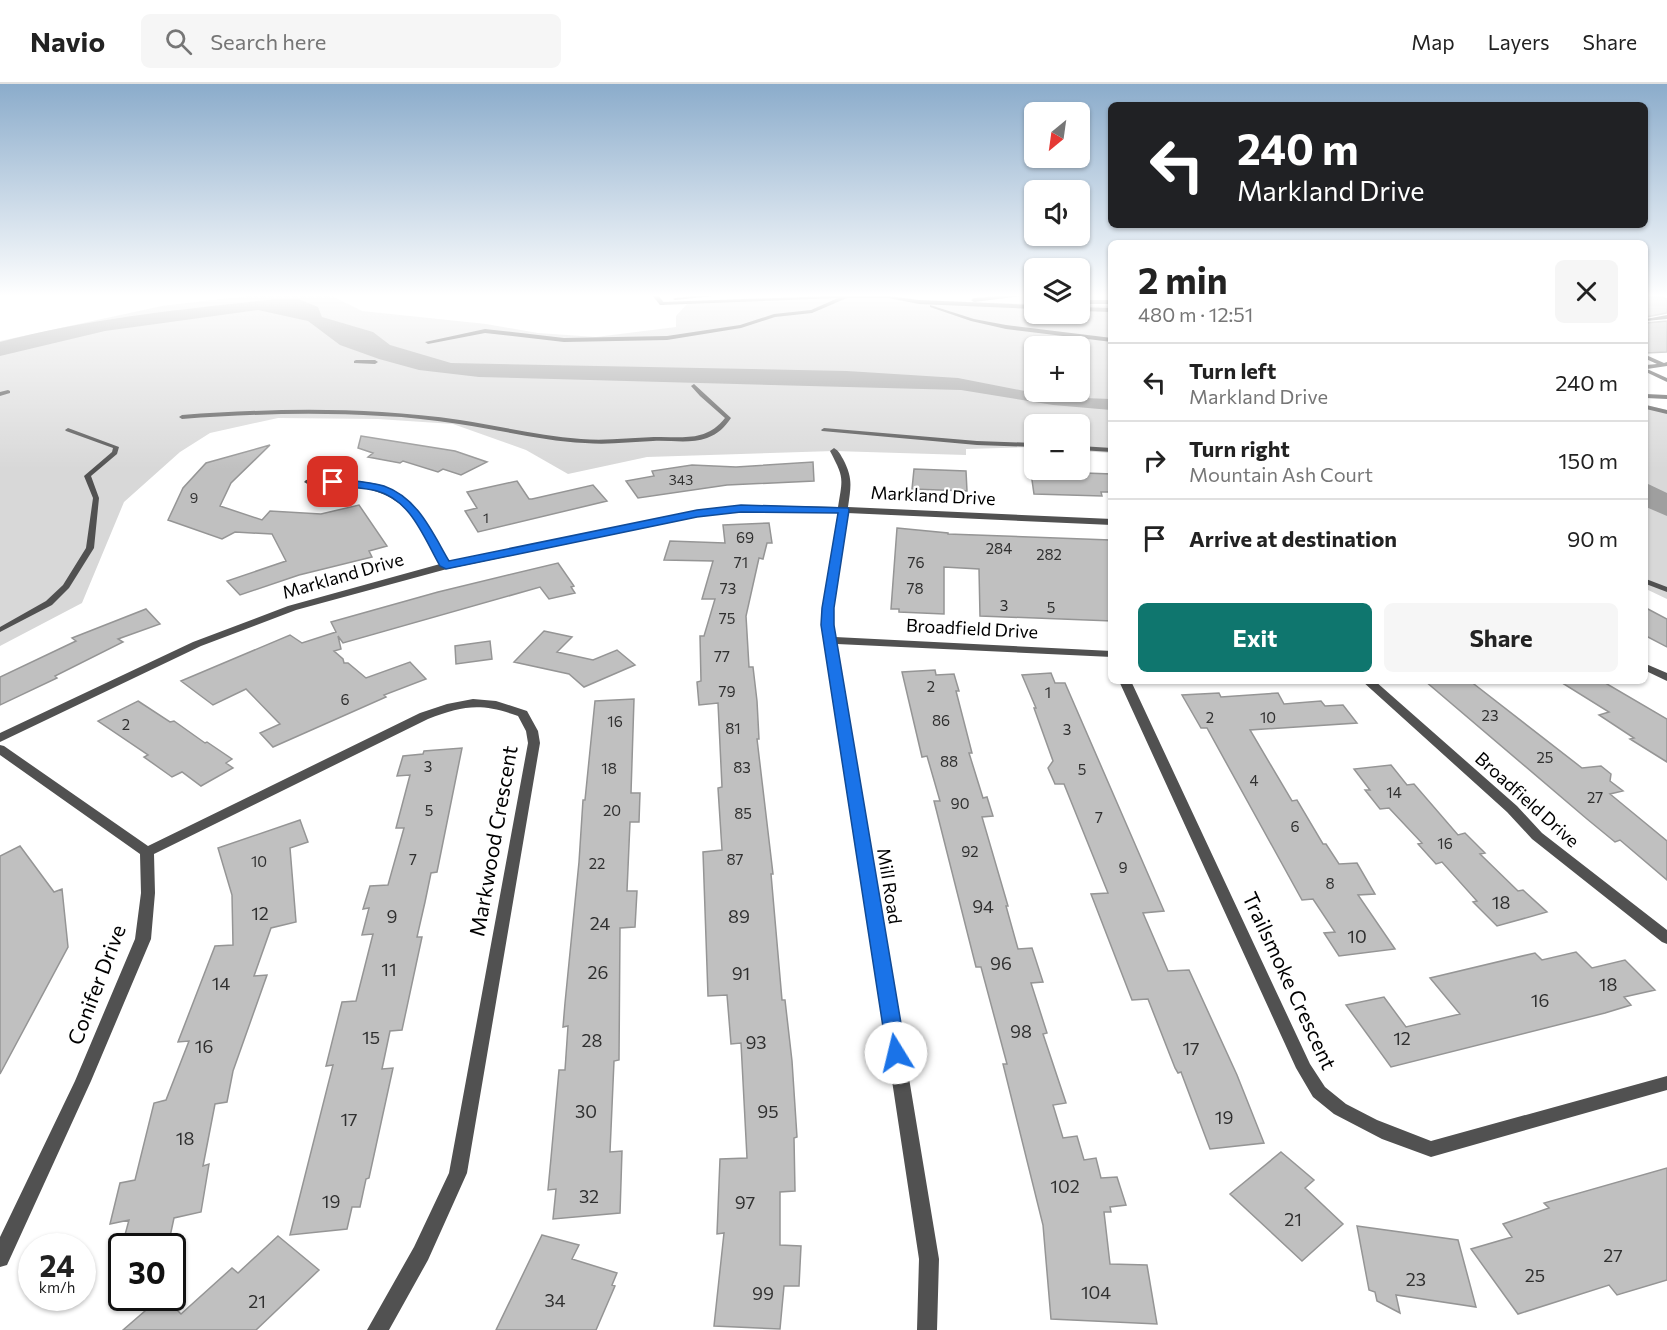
<!DOCTYPE html>
<meta charset="utf-8">
<style>
:root{--surface:#fff;--page:#f6f6f6;--text:#222;--muted:#767676;--line:#e0e0e0;--accent:#0f766e}
body{margin:0;font-family:Commissioner,sans-serif;background:var(--page);color:var(--text);height:100vh;display:flex;flex-direction:column;font-size:22px;white-space:nowrap}
*{box-sizing:border-box;margin:0}
p{font-size:20px;color:var(--muted)}
.icon{flex:none;width:33px;height:33px;fill:none;stroke:currentColor;stroke-width:2;stroke-linecap:round;stroke-linejoin:round}
.map{position:relative;flex:1;overflow:hidden}
.sheet{position:absolute;left:1108px;top:156px;width:540px;height:444px;display:flex;flex-direction:column;background:var(--surface);border-radius:9px;box-shadow:0 2px 4px #0004}
.sheet>*{flex:none}
.guide{position:absolute;left:1108px;top:18px;width:540px;height:126px;border-radius:9px;box-shadow:0 2px 4px #0004;background:#202124;color:#fff;overflow:hidden}
.needle{width:39px;rotate:209deg}
.controls{position:absolute;left:1024px;top:18px;display:grid;gap:12px}
.controls a{display:grid;place-items:center;width:66px;height:66px;border-radius:9px;background:var(--surface);box-shadow:0 2px 4px #0004;font-size:30px}
.speed{position:absolute;left:18px;top:1149px;display:flex;gap:12px;font-size:30px;font-weight:700;text-align:center}
.speed>*{display:grid;place-content:center;width:78px;height:78px;border-radius:50%;background:var(--surface);box-shadow:0 2px 4px #0004;line-height:1}
.speed small{font-size:15px;font-weight:400}
.speed .limit{border:3px solid #111;border-radius:9px;background:#fff;color:#111}
.pin{position:absolute;display:grid;place-items:center;width:51px;height:51px;color:#fff;margin:-26px;border-radius:12px;box-shadow:0 3px 9px #0006}
.me{position:absolute;width:66px;margin:-33px;rotate:351deg;stroke-linejoin:round;filter:drop-shadow(0 0 4px #0008)}
.turn{display:flex;align-items:center;gap:21px;height:126px;padding:0 30px;font-size:27px}
.turn .icon{width:78px;height:78px;stroke-width:2.5}
.turn b{display:block;font-size:42px;line-height:51px}
.round{display:grid;place-items:center;flex:none;width:63px;height:63px;border-radius:9px;background:var(--page)}
.headline{display:flex;align-items:center;justify-content:space-between;height:102px;padding:0 30px}
h1{font-size:36px;font-weight:700;line-height:45px}
.button{display:flex;gap:12px;margin-top:auto;padding:12px 30px}
.button a{flex:1;height:69px;border-radius:9px;background:var(--accent);color:#fff;font-size:24px;font-weight:700;line-height:69px;text-align:center}
.button a+a{background:var(--page);color:var(--text)}
ul{padding:0;list-style:none}
li{display:flex;align-items:center;gap:18px;height:78px;padding:0 30px;border-top:2px solid var(--line)}
li div{flex:1}
li b{display:block;font-size:22px}
li em{font-style:normal}
header{display:flex;align-items:center;gap:36px;box-sizing:border-box;height:84px;padding:0 30px;background:var(--surface);border-bottom:2px solid var(--line)}
header strong{font-size:28px}
nav{display:flex;gap:33px;margin-inline-start:auto;font-size:21px}
.search{width:420px;height:54px;background:var(--page);display:flex;align-items:center;gap:15px;box-sizing:border-box;padding:0 21px;border-radius:9px;color:var(--muted);font-size:22px}
.map>svg:first-child{display:block}
.green{fill:#d8d8d8;fill-rule:evenodd}
.water{fill:#9f9f9f}
.building{fill:#c0c0c0;stroke:#959595;stroke-width:1.5}
.lines{fill:none;stroke-linecap:round;stroke-linejoin:round}
.lane{fill:#515151;fill-rule:evenodd}
.street{fill:#515151;fill-rule:evenodd}
.route{fill:#1a73e8;stroke:#114b97;stroke-width:1.5}
.labels{text-anchor:middle;stroke-width:4.5;stroke-linejoin:round;paint-order:stroke}
.far-number-label{font-size:14px;fill:#303030}
.number-label{font-size:15px;fill:#303030}
.street-label{font-size:18px;fill:#000;stroke:#fff}
.near-number-label{font-size:18px;fill:#303030}
.near-street-label{font-size:21px;fill:#000;stroke:#fff}
</style>
<header>
<strong>Navio</strong>
<div class="search"><svg class="icon" aria-label="search" viewBox="0 0 24 24"><circle cx="10" cy="10" r="6"/><path d="M15 15l6 6"/></svg>Search here</div>
<nav><a>Map</a><a>Layers</a><a>Share</a></nav>
</header>
<div class="map">
<svg width="1667" height="1246" viewBox="0 0 1667 1246">
<rect width="100%" height="100%" fill="#fff"/>
<path class="green" d="M257,211H330L362,227L486,240L538,249L596,253L676,243V232L689,218L886,211L917,216L1035,220V230H1080V221L1111,222V369L1080,367V340H1035V363L966,365V371L834,367L647,373L568,390L526,366L453,340L378,335L278,334L210,349L180,368L124,418L82,519L0,562V257L162,222ZM1035,262H1080V308H1035Z
M1646,321L1667,326V515L1646,505Z"/>
<path class="water" d="M276,215H298L318,223L322,233L373,248L390,261L451,279L847,287L958,294L1056,313L1111,315V326L1053,321L961,306L479,293L419,286L379,275L340,261L308,237L258,226L105,247L0,272V258C91,234 183,225 276,215Z
M1646,399L1667,409V432L1646,423Z"/>
<path class="building" d="M1646,211H1656L1667,215V229L1646,233Z
M1667,237V268L1646,269V239Z
M361,352L455,367L487,378L461,391L443,385L438,388L403,377L400,379L368,373L373,369L358,364Z
M270,361L231,399L220,422L262,436L270,427L321,430L359,421L387,462L369,467L372,473L299,491L240,511L227,497L286,477L272,450L235,448L222,455L168,436L183,404L206,379Z
M813,378L814,397L727,401L638,414L626,397L654,392L652,387L692,381L736,383Z
M914,385L966,387L967,407L912,405Z
M1056,388L1112,390V408H1101L1102,412L1034,410L1031,389L1057,390Z
M517,397L529,415H532L593,401L607,417L478,448L465,427L477,424L467,408Z
M769,439L772,459H767L763,475L759,474L746,532L749,583H753L757,617L759,655H757L773,790H771L782,916H785L792,977L797,1053L794,1054L795,1107L780,1108V1161L801,1162L799,1202H784L780,1245L714,1242L724,1149L717,1150L720,1075L747,1074L741,959L731,960L727,911L708,912L703,768L722,766L718,704L722,703L718,619L699,621L697,598L701,597L700,552H704L715,515H702L713,477L664,476L670,457L725,459L723,441Z
M897,444L948,449V450L1110,456L1112,537L980,532L979,485L944,483V530L899,528V525H891Z
M558,479L574,502L571,503L575,509L549,515L540,503L343,559L338,552L341,565L334,567L343,575L344,579H348L366,594L410,578L426,595L384,611L386,613L273,663L260,649L280,640L246,605L213,621L181,597L290,551L302,559L336,548L331,538L438,508Z
M1646,524L1667,535V563L1646,552Z
M146,525L160,540L118,555L123,558L55,592L57,594L0,621V593L76,557L72,554Z
M544,547L572,553L557,568L593,576L617,566L635,581L584,603L569,590L514,578Z
M490,557L492,575L456,580L455,562Z
M935,586L936,591L954,590L959,607H956L972,669H969L983,714L987,713L993,732L982,733L1008,822H1006L1018,865L1032,864L1043,898L1031,899L1047,949L1043,950L1066,1019L1053,1021L1063,1054L1077,1052L1084,1076L1096,1074L1101,1094L1117,1093L1126,1121L1110,1123L1111,1128H1104L1110,1180L1147,1181L1157,1240L1051,1235L1043,1141L1003,980H1007L981,883H976L934,717H940L927,672L922,673L902,588Z
M1051,589L1055,599H1065L1164,827L1143,829L1168,887L1189,886L1237,991L1264,1059L1210,1065L1181,988L1178,989L1175,984L1148,915L1132,916L1091,810L1108,809L1064,700H1055L1048,684L1053,677L1034,624H1036L1022,591Z
M1425,597H1470L1582,684L1601,682L1611,690L1610,697L1623,707L1610,710L1667,757V796L1620,756L1615,758L1587,735Z
M1559,597H1602L1667,635V678L1630,655L1634,654L1599,631L1609,628Z
M1219,609L1221,613L1278,609L1284,620L1321,617L1325,622L1343,621L1357,639L1250,646L1292,717L1297,716L1323,760H1326L1339,780L1357,779L1375,810L1358,811L1395,865L1339,872L1324,849L1335,848L1313,815L1302,816L1207,644H1201L1182,611Z
M634,615L631,709H640L639,738H630L627,807H637L635,843L620,844L619,976L614,977L610,1068L622,1067L620,1129L553,1135L556,1105L548,1106L551,1074L559,986H565L568,942L563,943L565,919L579,778L583,716H585L595,617Z
M138,617L170,638L174,637L205,659L207,658L232,675L226,679L233,684L201,702L182,688L172,693L144,673L148,671L98,637Z
M462,664L437,788L431,789L425,818L417,853H422L402,946L390,947L382,985L393,984L369,1094L366,1095L360,1123H352L347,1145L290,1151L333,981L326,982L342,918L356,917L373,850L362,851L369,824L363,825L370,802L388,801L404,744H396L410,691L397,692L403,672L423,670L424,667Z
M1391,681L1407,701L1414,700L1458,751L1465,749L1485,769L1480,770L1518,807L1523,806L1547,828L1497,842L1473,818L1477,817L1442,778L1436,780L1418,760L1422,759L1389,724L1380,725L1365,706H1370L1354,685Z
M300,736L308,758L290,764L296,838L271,844L254,892L267,891L233,987L227,1018L215,1020L203,1082L209,1080L201,1128L174,1134L168,1162H122L129,1136L110,1140L120,1099L135,1096L154,1019L166,1016L189,957L178,958L215,862L233,861L232,811L218,764Z
M20,762L54,808L62,805L68,863L0,990V772Z
M1576,868L1592,884L1625,876L1655,906L1624,913L1631,921L1605,929L1391,983L1346,921L1384,913L1406,943L1460,930L1430,894L1535,869L1542,876Z
M1281,1068L1314,1096L1305,1104L1343,1140L1302,1177L1230,1110Z
M1667,1084V1196L1617,1211L1609,1201L1518,1230L1471,1165L1512,1153L1503,1140L1549,1124L1544,1119Z
M1357,1142L1458,1156L1476,1223L1396,1211L1400,1229L1377,1217L1375,1208L1369,1206Z
M542,1151L579,1161L572,1175L617,1189L612,1201L615,1202L596,1246H496Z
M278,1152L319,1186L256,1246H123L160,1214H165L181,1230L232,1184L238,1189Z"/>
<g class="lines">
<path class="lane" d="M704,211H716L714,212L675,216L673,215L675,214Z
M857,211L888,212L919,216L1035,221V225L919,220L888,214H847L812,229L775,233L741,244L667,256L564,258L485,249L428,260L425,258L485,245L564,254L667,252L740,241L774,230L811,226L838,214L660,221V219L662,218Z
M1012,211H1024L1022,212L974,218L971,216L974,214Z
M1080,216H1112V220H1080Z
M930,221L974,235L1006,241L1112,254V258L1006,245L971,237L930,223Z
M1080,223L1112,224V228L1080,227Z
M1667,231V235L1646,237V235Z
M1646,271L1664,279L1667,278V282L1647,285L1667,294V298L1646,288V281L1657,280L1646,275Z
M356,276H375L378,278L375,280L354,279V277Z
M694,300L731,334C725,343 718,350 707,354C690,360 671,356 653,357C630,358 608,361 585,359C542,357 501,346 459,340C433,336 408,333 382,332C315,328 249,330 182,335L179,333L182,331C249,326 316,324 382,328C408,330 434,332 460,336C500,342 540,352 581,355C606,357 629,354 654,353C682,352 705,359 725,334L700,312L691,302Z
M8,306L10,307V309L0,312V308Z
M1646,310L1667,311V315L1646,314Z
M1646,321L1667,326V330L1646,325Z
M68,344L119,363L117,370L91,392L99,414L94,464L69,504L52,521L0,548V543L46,517L63,501L86,464L93,414L84,392L112,368L113,364L66,347L65,346Z
M824,344L977,357L1035,359V363L977,361L822,347L821,346Z
M1080,362L1112,364V368L1080,366Z
M1646,495L1667,503V508L1646,500Z"/>
<path class="street" d="M652,211H658L665,220L664,221H660Z
M834,364C839,367 840,370 843,375C853,394 851,402 848,423L1112,435V441L847,429L833,523L835,553L1112,567V573L837,560L939,1175L937,1246H917L919,1175L823,541V523L838,428L741,427L697,433L447,485L296,526L201,562L0,658V649L193,558L288,522L440,480C430,465 423,447 412,432C386,400 347,401 309,401L304,398L306,396C319,394 334,395 347,396C410,400 420,431 449,478L697,427L741,421L838,423C843,393 844,394 830,367Z
M1646,580L1667,589V597L1646,587Z
M1119,597H1131L1310,980L1325,1003L1346,1020L1377,1036L1431,1057L1667,992V1006L1431,1073L1382,1055L1334,1030L1313,1013L1296,984Z
M1362,597H1375L1517,722L1542,749L1667,846V860L1662,858L1532,755L1507,728Z
M473,615L496,617L527,627L538,647L540,659L467,1089L428,1176L389,1246H367L414,1163L449,1089L528,659L526,647L518,632C482,619 464,621 428,635L154,770L155,809L151,855L91,997L7,1181L0,1183V1153L75,997L135,855L141,809L140,770L0,671V661L4,662L148,762L420,629L447,620Z"/>
</g>
<linearGradient id="sky" x2="0" y2="1"><stop stop-color="#8baccb"/><stop offset="0.55" stop-color="#fff"/><stop offset="1" stop-color="#fff" stop-opacity="0"/></linearGradient>
<rect width="1667" height="385" fill="url(#sky)"/>
<path class="route" d="M333,395C350,397 369,397 384,402C418,414 432,448 449,477L697,426L741,421L848,424L849,426L834,524V541L906,969L903,974L896,976L890,974L887,969L821,541L822,524L838,429L741,428L697,433L446,485L440,482C424,454 411,416 377,407C362,403 345,404 330,400L328,398Z"/>
<g class="labels">
<g class="far-number-label">
<text x="681" y="401">343</text>
<text x="194" y="419">9</text>
<text x="486" y="439">1</text>
</g>
<g class="number-label">
<text x="745" y="459">69</text>
<text x="999" y="470">284</text>
<text x="1049" y="476">282</text>
<text x="741" y="484">71</text>
<text x="916" y="484">76</text>
<text x="728" y="510">73</text>
<text x="915" y="510">78</text>
<text x="1004" y="527">3</text>
<text x="1051" y="529">5</text>
<text x="727" y="540">75</text>
<text x="722" y="578">77</text>
<text x="931" y="608">2</text>
<text x="727" y="613">79</text>
<text x="1048" y="614">1</text>
<text x="345" y="621">6</text>
<text x="1490" y="637">23</text>
<text x="1210" y="639">2</text>
<text x="1268" y="639">10</text>
<text x="941" y="642">86</text>
<text x="615" y="643">16</text>
<text x="126" y="646">2</text>
<text x="733" y="650">81</text>
<text x="1067" y="651">3</text>
<text x="1545" y="679">25</text>
<text x="949" y="683">88</text>
<text x="428" y="688">3</text>
<text x="742" y="689">83</text>
<text x="609" y="690">18</text>
<text x="1082" y="691">5</text>
<text x="1254" y="702">4</text>
<text x="1394" y="714">14</text>
<text x="1595" y="719">27</text>
<text x="960" y="725">90</text>
<text x="429" y="732">5</text>
<text x="612" y="732">20</text>
<text x="743" y="735">85</text>
<text x="1099" y="739">7</text>
<text x="1295" y="748">6</text>
<text x="1445" y="765">16</text>
<text x="970" y="773">92</text>
<text x="413" y="781">7</text>
<text x="735" y="781">87</text>
<text x="259" y="783">10</text>
<text x="597" y="785">22</text>
<text x="1123" y="789">9</text>
<text x="1330" y="805">8</text>
</g>
<g class="street-label">
<text transform="translate(933 412) rotate(3)" y="6">Markland Drive</text>
<text transform="translate(343 492) rotate(-16)" y="6">Markland Drive</text>
<text transform="translate(972 545) rotate(3)" y="6">Broadfield Drive</text>
<text transform="translate(1527 716) rotate(42)" y="6">Broadfield Drive</text>
<text transform="translate(889 802) rotate(81)" y="6">Mill Road</text>
</g>
<g class="near-number-label">
<text x="1501" y="825">18</text>
<text x="983" y="829">94</text>
<text x="260" y="836">12</text>
<text x="392" y="839">9</text>
<text x="739" y="839">89</text>
<text x="600" y="846">24</text>
<text x="1357" y="859">10</text>
<text x="1001" y="886">96</text>
<text x="389" y="892">11</text>
<text x="598" y="895">26</text>
<text x="741" y="896">91</text>
<text x="221" y="906">14</text>
<text x="1608" y="907">18</text>
<text x="1540" y="923">16</text>
<text x="1021" y="954">98</text>
<text x="371" y="960">15</text>
<text x="1402" y="961">12</text>
<text x="592" y="963">28</text>
<text x="756" y="965">93</text>
<text x="204" y="969">16</text>
<text x="1191" y="971">17</text>
<text x="586" y="1034">30</text>
<text x="768" y="1034">95</text>
<text x="1224" y="1040">19</text>
<text x="349" y="1042">17</text>
<text x="185" y="1061">18</text>
<text x="1065" y="1109">102</text>
<text x="589" y="1119">32</text>
<text x="331" y="1124">19</text>
<text x="745" y="1125">97</text>
<text x="1293" y="1142">21</text>
<text x="1613" y="1178">27</text>
<text x="1535" y="1198">25</text>
<text x="1416" y="1202">23</text>
<text x="1096" y="1215">104</text>
<text x="763" y="1216">99</text>
<text x="555" y="1223">34</text>
<text x="257" y="1224">21</text>
</g>
<g class="near-street-label">
<text transform="translate(494 757) rotate(-80)" y="7">Markwood Crescent</text>
<text transform="translate(1289 897) rotate(65)" y="7">Trailsmoke Crescent</text>
<text transform="translate(97 901) rotate(-69)" y="7">Conifer Drive</text>
</g>
</g>
</svg>
<div class="controls">
<a><svg class="needle" viewBox="-14 -14 28 28"><path d="M0-13l5 13h-10z" fill="#e53935"/><path d="M0 13l5-13h-10z" fill="#767676"/></svg></a>
<a><svg class="icon" aria-label="sound" viewBox="0 0 24 24"><path d="M4 9h4l5-4v14l-5-4H4zM17 9q2 3 0 6"/></svg></a>
<a><svg class="icon" aria-label="layers" viewBox="0 0 24 24"><path d="M12 4l9 5-9 5-9-5zM3 14l9 5 9-5"/></svg></a>
<a>+</a>
<a>−</a>
</div>
<div class="speed"><div>24<small>km/h</small></div><div class="limit">30</div></div>
<div class="pin" style="left:333px;top:398px;background:#d93025"><svg class="icon" aria-label="arrive" viewBox="0 0 24 24"><path d="M6 21V4h12l-3 4 3 4H6"/></svg></div>
<svg class="me" style="left:896px;top:969px" viewBox="-20 -20 40 40"><circle r="19" fill="#fff"/><path d="M0-13L10 11 0 6-10 11z" fill="#1a73e8"/></svg>
<div class="guide">
<div class="turn"><svg class="icon" aria-label="left" viewBox="0 0 24 24"><path d="M17 20v-9H6M10 6l-5 5 5 5"/></svg><div><b>240 m</b>Markland Drive</div></div>
</div>
<section class="sheet">
<div class="headline"><div><h1>2 min</h1><p>480 m · 12:51</p></div><a class="round"><svg class="icon" aria-label="close" viewBox="0 0 24 24"><path d="M6 6l12 12M18 6L6 18"/></svg></a></div>
<ul>
<li><svg class="icon" aria-label="left" viewBox="0 0 24 24"><path d="M17 20v-9H6M10 6l-5 5 5 5"/></svg><div><b>Turn left</b><p>Markland Drive</p></div><em>240 m</em></li>
<li><svg class="icon" aria-label="right" viewBox="0 0 24 24"><path d="M7 20v-9h11M14 6l5 5-5 5"/></svg><div><b>Turn right</b><p>Mountain Ash Court</p></div><em>150 m</em></li>
<li><svg class="icon" aria-label="arrive" viewBox="0 0 24 24"><path d="M6 21V4h12l-3 4 3 4H6"/></svg><div><b>Arrive at destination</b></div><em>90 m</em></li>
</ul>
<div class="button"><a>Exit</a><a>Share</a></div>
</section>
</div>
